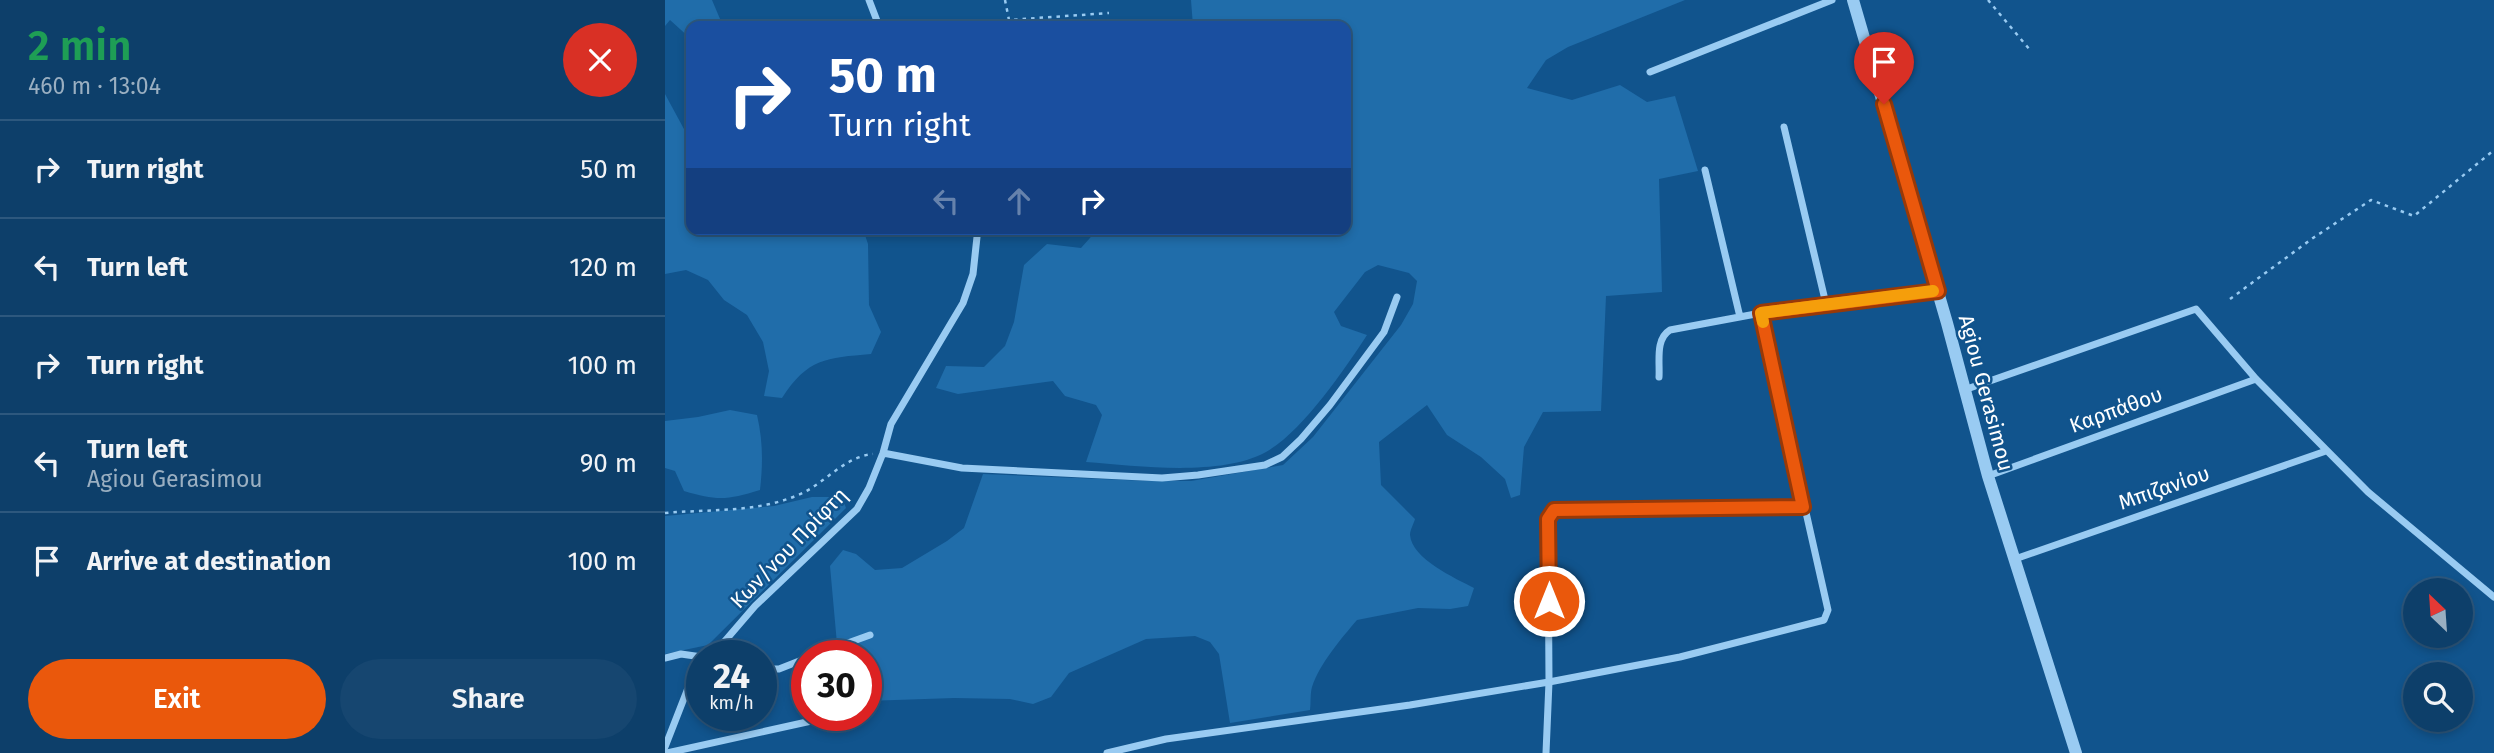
<!DOCTYPE html>
<meta charset="utf-8">
<style>
:root{--surface:#0d3f6a;--page:#164670;--text:#f1f3f6;--muted:#9aafc1;--line:#2d587e;--accent:#ea580c}
body{margin:0;font-family:"Fira Sans",sans-serif;background:var(--page);color:var(--text);height:100vh;display:flex;flex-direction:column;font-size:26px;white-space:nowrap}
*{box-sizing:border-box;margin:0}
p{font-size:23px;color:var(--muted)}
.icon{flex:none;width:38px;height:38px;fill:none;stroke:currentColor;stroke-width:2;stroke-linecap:round;stroke-linejoin:round}
.map{position:relative;flex:1;overflow:hidden}
.details{display:flex;flex-direction:column;background:var(--surface);width:665px}
.details>*{flex:none}
.guide{position:absolute;left:21px;top:21px;width:665px;height:214px;border-radius:14px;box-shadow:0 4px 10px #0003,0 0 0 2px var(--line);background:#1a4fa0;color:#fff;overflow:hidden}
.needle{width:46px;rotate:335deg}
.buttons{position:absolute;left:1738px;top:578px;display:grid;gap:14px}
.buttons a{display:grid;place-items:center;width:70px;height:70px;border-radius:50%;background:var(--surface);box-shadow:0 4px 10px #0003,0 0 0 2px var(--line);font-size:35px}
.speed{position:absolute;left:21px;top:640px;display:flex;gap:14px;font-size:35px;font-weight:700;text-align:center}
.speed>*{display:grid;place-content:center;width:91px;height:91px;border-radius:50%;background:var(--surface);box-shadow:0 4px 10px #0003,0 0 0 2px var(--line);line-height:1}
.speed small{font-size:18px;font-weight:400}
.speed .limit{border:10px solid #d22;background:#fff;color:#111}
.pin{position:absolute;display:grid;place-items:center;width:60px;height:60px;color:#fff;margin:-72px -30px;border-radius:50% 50% 50% 0;rotate:-45deg;box-shadow:0 0 7px #0007}
.pin .icon{rotate:45deg}
.me{position:absolute;width:77px;margin:-38px;rotate:0deg;stroke-linejoin:round;filter:drop-shadow(0 0 5px #0008)}
.turn{display:flex;align-items:center;gap:24px;height:147px;padding:0 28px;font-size:32px}
.turn .icon{width:91px;height:91px;stroke-width:2.5}
.turn b{display:block;font-size:49px;line-height:60px}
.lanes{display:flex;align-items:center;height:66px;padding:0 28px;background:#0003;justify-content:center;gap:35px;direction:ltr}
.lanes .off{opacity:.35}
.round{display:grid;place-items:center;flex:none;width:74px;height:74px;border-radius:37px;background:var(--page)}
.head{display:flex;align-items:center;justify-content:space-between;height:119px;padding:0 28px}
h1{font-size:42px;font-weight:600;line-height:52px;color:#1e9e55}
.primary-button{display:flex;gap:14px;margin-top:auto;padding:14px 28px}
.primary-button a{flex:1;height:80px;border-radius:42px;background:var(--accent);color:#fff;font-size:28px;font-weight:600;line-height:80px;text-align:center}
.primary-button a+a{background:var(--page);color:var(--text)}
ul{padding:0;list-style:none}
li{display:flex;align-items:center;gap:21px;height:98px;padding:0 28px;border-top:2px solid var(--line)}
li div{flex:1}
li b{display:block;font-size:26px}
li em{font-style:normal}
main{display:flex;flex:1;min-height:0}
.map>svg:first-child{display:block}
.green{fill:#206daa}
.lines{fill:none;stroke-linecap:round;stroke-linejoin:round}
.path{stroke:#99cbf2;stroke-width:2.5;stroke-dasharray:3.5 5;stroke-linecap:butt}
.minor{stroke:#99cbf2;stroke-width:7}
.tertiary{stroke:#99cbf2;stroke-width:12}
.route-casing{stroke:#983908;stroke-width:18}
.route{stroke:#ea580c;stroke-width:12}
.slow{stroke:#f59e0b;stroke-width:12}
.labels{text-anchor:middle;stroke-width:5;stroke-linejoin:round;paint-order:stroke}
.street-label{font-size:21px;fill:#fff;stroke:#11548d}
</style>
<main>
<section class="details">
<div class="head"><div><h1>2 min</h1><p>460 m · 13:04</p></div><a class="round" style="background:#d93025;color:#fff"><svg class="icon" aria-label="close" viewBox="0 0 24 24"><path d="M6 6l12 12M18 6L6 18"/></svg></a></div>
<ul>
<li><svg class="icon" aria-label="right" viewBox="0 0 24 24"><path d="M7 20v-9h11M14 6l5 5-5 5"/></svg><div><b>Turn right</b></div><em>50 m</em></li>
<li><svg class="icon" aria-label="left" viewBox="0 0 24 24"><path d="M17 20v-9H6M10 6l-5 5 5 5"/></svg><div><b>Turn left</b></div><em>120 m</em></li>
<li><svg class="icon" aria-label="right" viewBox="0 0 24 24"><path d="M7 20v-9h11M14 6l5 5-5 5"/></svg><div><b>Turn right</b></div><em>100 m</em></li>
<li><svg class="icon" aria-label="left" viewBox="0 0 24 24"><path d="M17 20v-9H6M10 6l-5 5 5 5"/></svg><div><b>Turn left</b><p>Agiou Gerasimou</p></div><em>90 m</em></li>
<li><svg class="icon" aria-label="arrive" viewBox="0 0 24 24"><path d="M6 21V4h12l-3 4 3 4H6"/></svg><div><b>Arrive at destination</b></div><em>100 m</em></li>
</ul>
<div class="primary-button"><a>Exit</a><a>Share</a></div>
</section>
<div class="map">
<svg width="1829" height="753" viewBox="0 0 1829 753">
<rect width="100%" height="100%" fill="#11548d"/>
<path class="green" d="M0,0H47L58,26H26V39L5,20L0,26Z
M526,0H1020L903,47L881,60L862,88L907,100L955,85L982,102L1010,96L1033,171L994,179L997,292L941,296L936,411L878,412L859,447L855,495L846,498L840,479L816,457L782,435L762,405L714,442L716,485L750,519C749,523 745,530 745,535C747,559 790,578 809,588L803,606L785,609L753,608L692,620C676,639 655,663 647,687C645,694 646,703 645,710L565,723L554,654L545,642L530,636L481,639L404,673L386,697L368,704L345,699L289,698L201,701V656L173,655L165,566L178,550L191,554L210,570L237,568L282,541L299,528L318,474L483,481H526L618,465L648,437L736,325L748,304L752,281L744,273L713,265L700,272L669,312L676,326L702,335C680,369 637,432 601,452C555,477 473,466 421,462L437,415L431,405L400,396L388,381L293,394L271,388L281,366L319,367L340,346L349,322L359,265L382,244L416,248L433,229H681V26H528Z
M0,94L26,142V229H198L203,244L204,305L216,332L206,354C161,358 143,358 117,398L99,396L104,371L98,342L82,315L59,300L43,280L21,270L0,274Z
M65,410L92,415C98,441 98,463 95,490C63,500 52,501 19,491L10,471L0,468V421L33,417Z
M147,497H166L178,500L181,508L43,645L0,654V516L109,506Z"/>
<g class="lines">
<path class="path" d="M340,0L344,20L444,13
M1323,0L1365,50
M1565,299L1648,238L1706,200L1749,216L1829,150
M0,513C44,509 91,513 133,495C160,484 178,457 208,454"/>
<path class="minor" d="M204,0L214,26
M985,72L1167,0
M1119,127L1161,304
M1040,170L1075,317
M994,377C995,362 990,339 1005,330L1096,313
M1299,390L1531,309L1591,379L1703,492L1829,597
M218,453L297,468L497,478L533,475L600,465L617,457L636,439L665,405L719,332L732,297
M1323,476L1591,379
M1350,559L1661,451
M47,656L90,606L192,509L204,488L218,453L226,424L298,303L308,274L312,237L310,229
M147,656L205,635
M0,658L16,654L37,657
M96,669H114L142,658
M0,747L25,683L37,669
M2,753L160,718
M442,753L501,739L745,705L884,682L1015,657L1159,620L1163,610L1096,313L1273,291
M881,753L884,682L883,519L886,512L893,509L1138,507"/>
<path class="tertiary" d="M1188,0L1282,323L1323,476L1411,753"/>
</g>
<g class="lines">
<defs>
<path id="route" d="M884,601L883,519L889,510L1138,507L1096,313L1273,291L1219,104"/>
</defs>
<use href="#route" class="route-casing"/>
<use href="#route" class="route"/>
<path class="slow" d="M1098,322L1096,313L1268,291"/>
</g>
<g class="labels">
<g class="street-label">
<text transform="translate(1321 393) rotate(75)" y="7">Agiou Gerasimou</text>
<text transform="translate(1451 410) rotate(-20)" y="7">Καρπάθου</text>
<text transform="translate(1499 488) rotate(-19)" y="7">Μπιζανίου</text>
<text transform="translate(124 548) rotate(-46)" y="7">Κων/νου Πρίφτη</text>
</g>
</g>
</svg>
<div class="buttons">
<a><svg class="needle" viewBox="-14 -14 28 28"><path d="M0-13l5 13h-10z" fill="#e53935"/><path d="M0 13l5-13h-10z" fill="#9aafc1"/></svg></a>
<a><svg class="icon" aria-label="search" viewBox="0 0 24 24"><circle cx="10" cy="10" r="6"/><path d="M15 15l6 6"/></svg></a>
</div>
<div class="speed"><div>24<small>km/h</small></div><div class="limit">30</div></div>
<div class="pin" style="left:1219px;top:104px;background:#d93025"><svg class="icon" aria-label="arrive" viewBox="0 0 24 24"><path d="M6 21V4h12l-3 4 3 4H6"/></svg></div>
<svg class="me" style="left:884px;top:601px" viewBox="-20 -20 40 40"><circle r="17" fill="#ea580c" stroke="#fff" stroke-width="3"/><path d="M0-11L8 9 0 5-8 9z" fill="#fff"/></svg>
<div class="guide">
<div class="turn"><svg class="icon" aria-label="right" viewBox="0 0 24 24"><path d="M7 20v-9h11M14 6l5 5-5 5"/></svg><div><b>50 m</b>Turn right</div></div>
<div class="lanes"><svg class="icon off" aria-label="left" viewBox="0 0 24 24"><path d="M17 20v-9H6M10 6l-5 5 5 5"/></svg><svg class="icon off" aria-label="ahead" viewBox="0 0 24 24"><path d="M12 20V5M6 11l6-6 6 6"/></svg><svg class="icon" aria-label="right" viewBox="0 0 24 24"><path d="M7 20v-9h11M14 6l5 5-5 5"/></svg></div>
</div>
</div>
</main>
